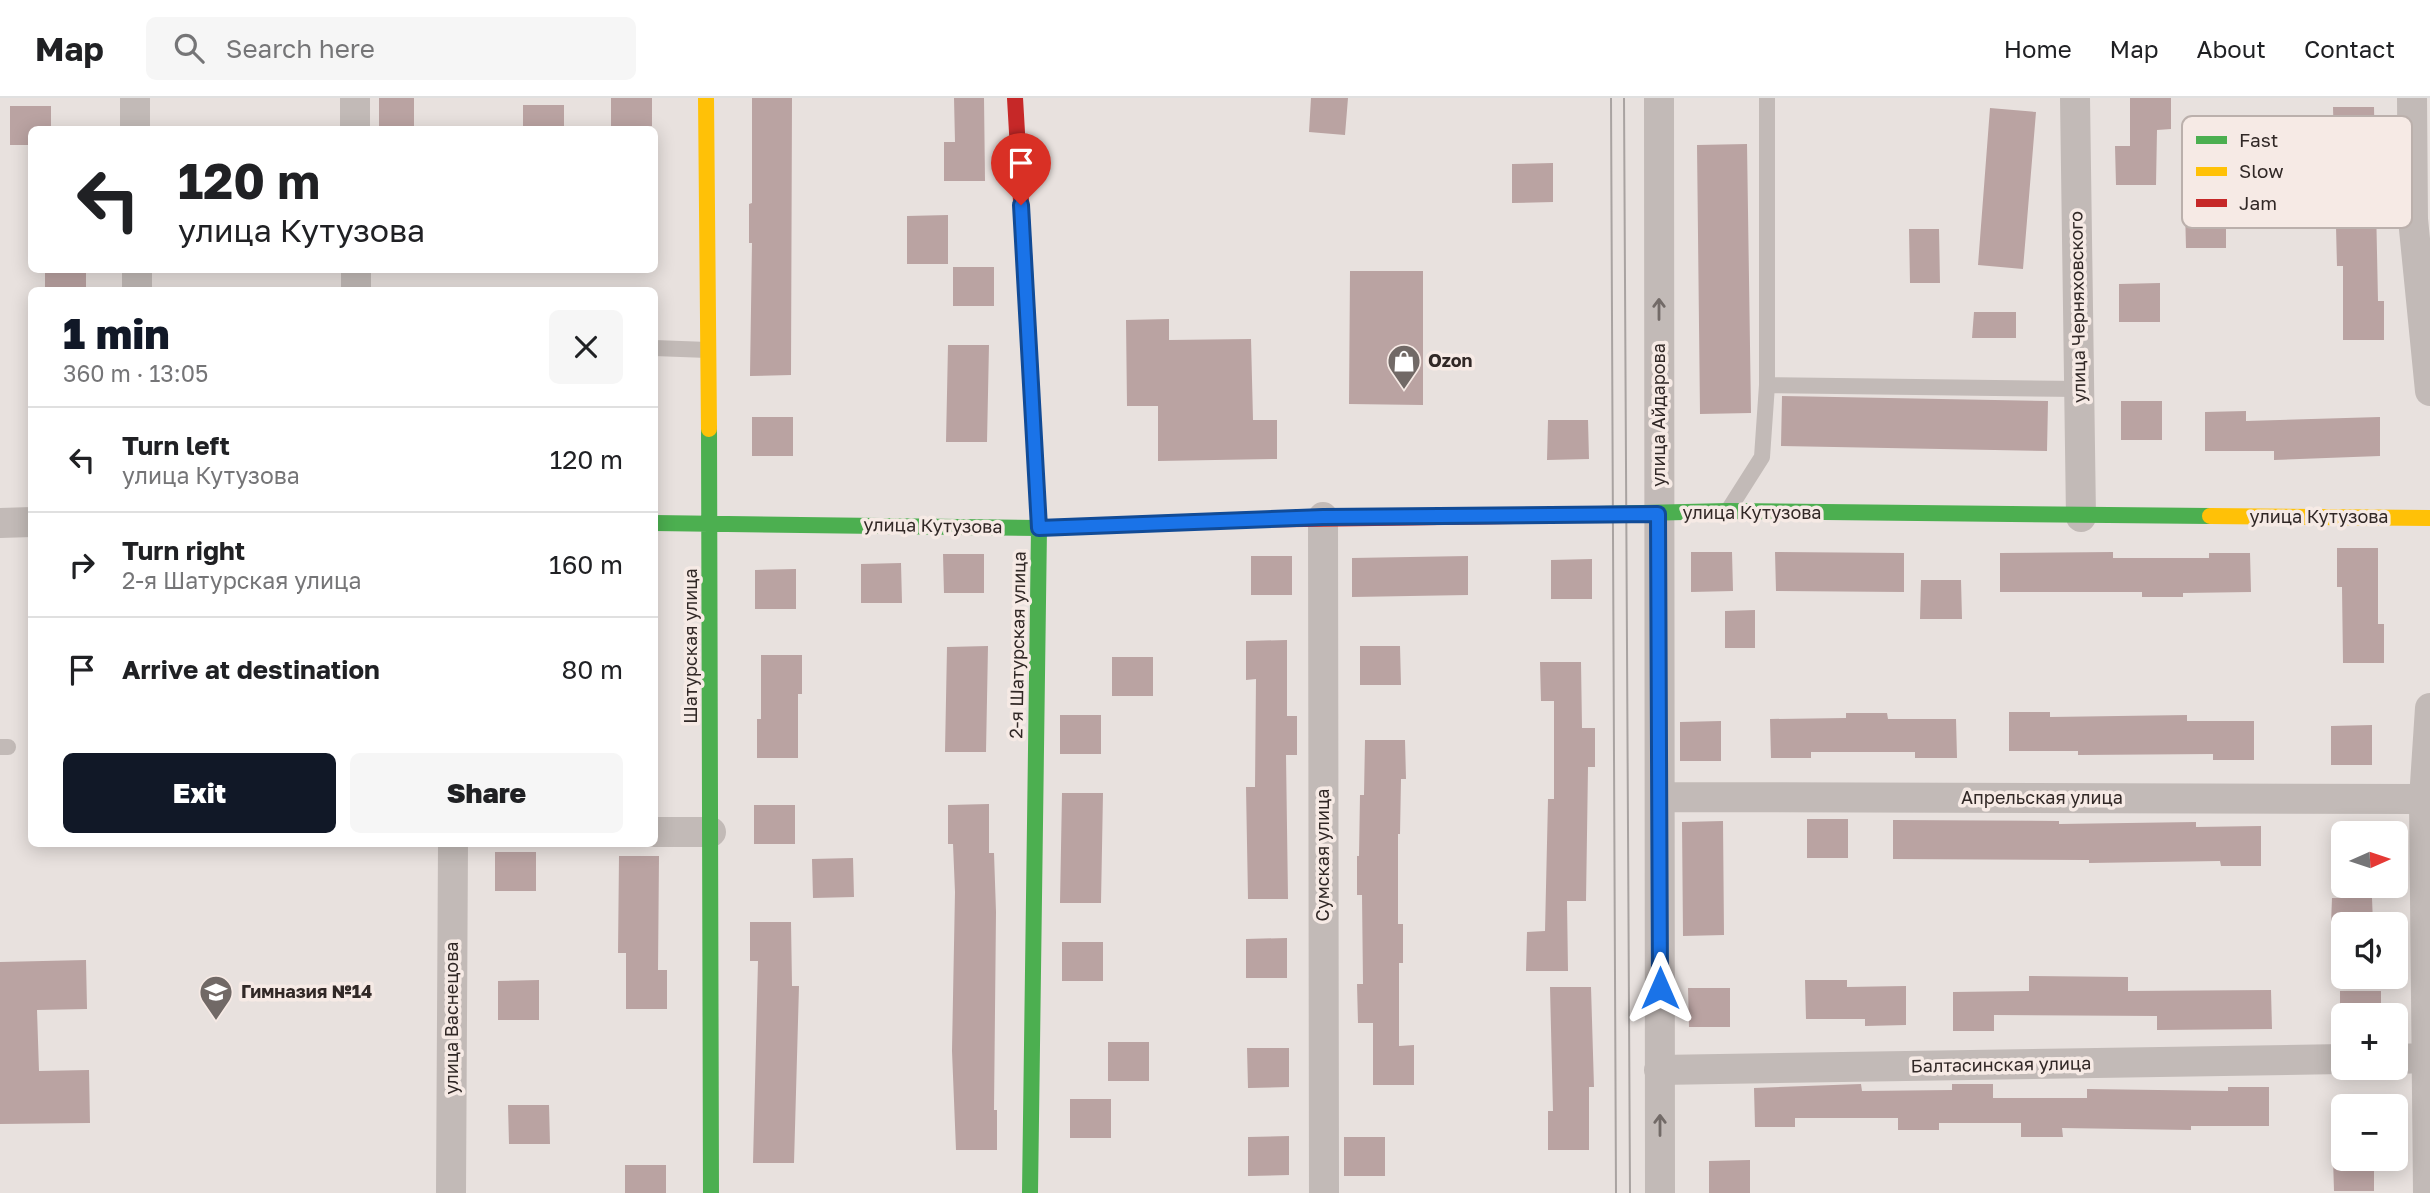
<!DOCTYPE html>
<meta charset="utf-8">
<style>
:root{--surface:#fff;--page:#f6f6f6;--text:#202124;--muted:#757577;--line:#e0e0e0;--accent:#111827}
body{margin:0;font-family:"Golos Text",sans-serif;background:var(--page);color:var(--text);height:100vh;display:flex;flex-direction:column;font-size:26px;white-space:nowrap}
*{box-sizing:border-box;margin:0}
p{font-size:23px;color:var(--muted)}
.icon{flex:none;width:38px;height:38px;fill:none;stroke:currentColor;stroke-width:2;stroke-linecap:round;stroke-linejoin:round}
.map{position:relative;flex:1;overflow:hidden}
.panel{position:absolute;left:28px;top:189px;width:630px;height:560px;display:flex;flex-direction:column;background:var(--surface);border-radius:10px;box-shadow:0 4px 18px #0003}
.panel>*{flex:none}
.top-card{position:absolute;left:28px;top:28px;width:630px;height:147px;border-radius:10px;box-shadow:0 4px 18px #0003;background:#fff;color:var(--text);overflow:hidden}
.needle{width:46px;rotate:87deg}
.fabs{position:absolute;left:2331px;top:723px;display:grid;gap:14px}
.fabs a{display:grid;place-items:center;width:77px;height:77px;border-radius:10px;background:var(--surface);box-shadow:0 4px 18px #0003;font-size:35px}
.pin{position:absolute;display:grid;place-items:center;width:60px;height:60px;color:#fff;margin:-72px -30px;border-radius:50% 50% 50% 0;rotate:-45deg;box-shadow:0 0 7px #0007}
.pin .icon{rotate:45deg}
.me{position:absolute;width:77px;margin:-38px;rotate:0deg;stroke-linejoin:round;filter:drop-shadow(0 0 5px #0008)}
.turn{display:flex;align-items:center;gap:24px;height:147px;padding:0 35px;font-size:32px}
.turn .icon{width:91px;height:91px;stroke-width:2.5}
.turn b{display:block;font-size:49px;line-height:60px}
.round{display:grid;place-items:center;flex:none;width:74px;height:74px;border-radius:10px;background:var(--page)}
.headline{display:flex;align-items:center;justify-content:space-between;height:119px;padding:0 35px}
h1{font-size:42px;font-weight:800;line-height:52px;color:var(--accent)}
.action{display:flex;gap:14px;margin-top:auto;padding:14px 35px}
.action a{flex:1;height:80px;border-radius:10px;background:var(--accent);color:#fff;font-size:28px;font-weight:800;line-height:80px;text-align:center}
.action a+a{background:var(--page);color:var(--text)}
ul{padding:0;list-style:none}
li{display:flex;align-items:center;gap:21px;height:105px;padding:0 35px;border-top:2px solid var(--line)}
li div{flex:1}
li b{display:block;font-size:26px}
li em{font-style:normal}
header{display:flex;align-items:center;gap:42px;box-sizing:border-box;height:98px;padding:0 35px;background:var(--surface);border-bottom:2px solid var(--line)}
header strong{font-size:33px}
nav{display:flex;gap:38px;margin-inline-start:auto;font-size:24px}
.search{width:490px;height:63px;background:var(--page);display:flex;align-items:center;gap:18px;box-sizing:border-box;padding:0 24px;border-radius:10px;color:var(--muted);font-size:26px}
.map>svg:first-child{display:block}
.building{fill:#baa3a2}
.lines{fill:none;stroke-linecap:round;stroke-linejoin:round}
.lane{stroke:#c2bab7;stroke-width:16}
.street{stroke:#c2bab7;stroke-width:30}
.fast{stroke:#4caf50;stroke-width:16}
.slow{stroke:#ffc107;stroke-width:16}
.jam{stroke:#c62828;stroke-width:16}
.tram{stroke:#a9a3a1;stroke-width:2}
.oneway{stroke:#726a67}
.route-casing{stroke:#114b97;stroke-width:18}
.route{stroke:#1a73e8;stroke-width:12}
.labels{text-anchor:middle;stroke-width:7;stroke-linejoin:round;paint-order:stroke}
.street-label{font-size:18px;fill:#312826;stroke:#f6eae5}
.poi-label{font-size:18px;font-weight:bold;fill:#312826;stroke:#f6eae5;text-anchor:start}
.key{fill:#f6eae5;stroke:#bbb0ac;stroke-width:2}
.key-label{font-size:19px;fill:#312826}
</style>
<header>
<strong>Map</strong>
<div class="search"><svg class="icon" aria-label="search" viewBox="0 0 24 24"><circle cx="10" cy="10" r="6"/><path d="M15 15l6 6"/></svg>Search here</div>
<nav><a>Home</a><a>Map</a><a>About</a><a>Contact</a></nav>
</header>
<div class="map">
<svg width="2430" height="1095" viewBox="0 0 2430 1095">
<rect width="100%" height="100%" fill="#e8e1de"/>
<path class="building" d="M379,0H414V32H379Z
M611,0H652V28H611Z
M752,0H792L791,277L750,278L752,145H749V106L752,105Z
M954,0H984L985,83H944V44H955Z
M1311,0H1348L1345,37L1309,34Z
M2130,0H2171V31L2157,32L2156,87H2116L2115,48H2130Z
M523,7H564V32H523Z
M10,8H51V32H32V47H10Z
M2333,9H2374L2378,203H2384V242H2343V168H2337Z
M1990,10L2036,14L2023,171L1978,167Z
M1747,46L1751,315L1700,316L1697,47Z
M1553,65V104L1512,105V66Z
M2185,111H2226V150H2186Z
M948,117V166H907V118Z
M1909,131H1939L1940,185H1910Z
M953,169H994V208H953Z
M45,172H86V192H45Z
M1350,173H1423V307L1349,306Z
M2160,185V224H2119V186Z
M1974,214H2016V240H1972Z
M1169,221V242L1251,241L1253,322H1277V361L1158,363V308H1127L1126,222Z
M948,247H989L987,344H946Z
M1782,298L2048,303L2047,353L1781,348Z
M2121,303H2162V342H2121Z
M2246,313V323L2380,319V358L2274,362V353H2205V314Z
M752,319H793V358H752Z
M1548,322H1588L1589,361L1547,362Z
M2337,450H2378V526H2384V565H2343L2342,489H2337Z
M1691,454H1732L1733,493L1691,494Z
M1775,454L1904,455V494L1776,493Z
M2113,454V460H2209V455H2250L2251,494L2183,495V499H2142V494H2000V455Z
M943,456H984V495H944Z
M1251,458H1292V497H1251Z
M1468,458V497L1352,499V460Z
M1592,461V501H1551V462Z
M901,465L902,505H861V466Z
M796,471V511H755V472Z
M1921,482H1961L1962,521H1920Z
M1755,512V550H1725V513Z
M1287,542V618H1297V657H1286L1288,801H1248L1246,689H1255L1256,581L1246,582V543Z
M988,548L986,654H945L947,549Z
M1360,548H1400L1401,587H1360Z
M761,557H802V596H798V660H757V621H761Z
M1112,559H1153V598H1112Z
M1540,564H1581L1582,630H1595V669H1588L1586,803H1567L1568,873H1526L1527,834L1545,833L1548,701H1554V603H1541Z
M2009,614H2050V619L2187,617V623H2254V662H2213V656L2078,657V653H2009Z
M1846,615H1887L1888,621H1956L1957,660H1915V654H1811V660H1771L1770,621L1846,620Z
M1060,617H1101V656H1060Z
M1721,623V663H1680V624Z
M2372,627V667H2331V628Z
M1365,642H1405L1406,681H1401L1400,736H1398V826H1403V865H1399V948L1414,947V987H1373V925H1358L1357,886H1363L1362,797H1357V758H1359L1360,697H1364Z
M1062,695H1103L1101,805H1060Z
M989,706V755H994L996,814L994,1012H997V1052H956L952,953L955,794L953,746H948V707Z
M754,707H795V746H754Z
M1807,721H1848V760H1807Z
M1893,722L2059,723V726L2196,724V729L2261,728V768H2221L2220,763L2089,765V762L1893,761Z
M1723,723L1724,837L1683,838L1682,724Z
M495,754H536V793H495Z
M619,758H659L658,872H667V911H626V855H618Z
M853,760L854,799L813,800L812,761Z
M2332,800H2372L2373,826H2331Z
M750,824H791L792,888H799L794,1065H753L758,863H750Z
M1287,840V880H1246V841Z
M1062,844H1103V883H1062Z
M86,862L87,911L37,912L39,973L89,972L90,1025L0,1026V864Z
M2029,878L2128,879V893L2271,892L2272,931L2157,932V918L1994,917V933H1953V894L2029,893Z
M539,882V922H498V883Z
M1805,882H1847V889L1906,888V927L1865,928V921H1806Z
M1550,889H1591L1594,989H1589V1052H1548V1013H1553Z
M1688,890H1730V929H1689Z
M2340,893H2381V917H2340Z
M1108,944H1149V983H1108Z
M1247,950H1289V989L1248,990Z
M1861,986L1862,993L1952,992V986H1993V1000H2087V991L2228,993V989H2269V1028H2191V1032L2062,1030L2063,1039H2021V1025H1939V1032H1898V1020H1795V1029H1755L1754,990Z
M1070,1001H1111V1040H1070Z
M508,1007H549L550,1046H509Z
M1289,1038V1077L1248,1078V1039Z
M1344,1039H1385V1078H1344Z
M2333,1060H2374V1093H2334Z
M1750,1062V1095H1709V1063Z
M625,1067H666V1095H625Z"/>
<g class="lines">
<path class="lane" d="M654,250L708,252
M1767,287L2079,291
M1729,411L1762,359L1767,287V0
M0,649H8"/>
<path class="street" d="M135,0V32
M355,0V32
M1659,0L1660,1095
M2075,0L2081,419
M2412,0L2413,121L2430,293
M137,172V192
M356,172V192
M1323,419L1324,1095
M0,425L32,424
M1660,699L2424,701
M654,734H711
M2396,961L2426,960
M1659,972L2343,961
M451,1095L453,746
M2428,1095L2424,701L2430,610"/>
<path class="fast" d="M1025,172L1039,430L1030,1095
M709,331L711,1095
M1514,418L1728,413L2210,418
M654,425L1039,430L1236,422"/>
<path class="slow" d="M706,0L709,331
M2210,418L2430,420"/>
<path class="jam" d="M1015,0L1025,172
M1236,422L1514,418"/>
<path class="tram" d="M1611,0L1616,1095
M1624,0L1630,1095"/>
</g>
<defs><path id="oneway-shaft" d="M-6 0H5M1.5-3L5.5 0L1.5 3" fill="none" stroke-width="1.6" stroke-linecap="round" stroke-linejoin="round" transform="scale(1.75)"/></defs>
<g class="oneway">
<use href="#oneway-shaft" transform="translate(1659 211) rotate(-90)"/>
<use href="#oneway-shaft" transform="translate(1660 1027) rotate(-90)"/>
</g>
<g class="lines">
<defs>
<path id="route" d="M1021,107L1039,430L1323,419L1658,416L1660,890"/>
</defs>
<use href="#route" class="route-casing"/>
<use href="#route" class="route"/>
</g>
<defs>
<symbol id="shop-pin" viewBox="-11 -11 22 30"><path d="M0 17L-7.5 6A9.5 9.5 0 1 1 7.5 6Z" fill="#716966" stroke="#f6eae5"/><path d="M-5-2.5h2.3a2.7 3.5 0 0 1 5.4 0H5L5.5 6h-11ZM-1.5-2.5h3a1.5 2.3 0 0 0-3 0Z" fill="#fff"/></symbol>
<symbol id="school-pin" viewBox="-11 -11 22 30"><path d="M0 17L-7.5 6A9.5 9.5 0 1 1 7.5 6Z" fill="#716966" stroke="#f6eae5"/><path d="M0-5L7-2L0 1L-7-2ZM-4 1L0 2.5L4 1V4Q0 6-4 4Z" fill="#fff"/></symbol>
</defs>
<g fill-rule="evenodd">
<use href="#shop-pin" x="1385" y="244" width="38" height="52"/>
<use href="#school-pin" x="197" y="875" width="38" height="52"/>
</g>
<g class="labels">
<g class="street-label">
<text transform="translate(2078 209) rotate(-91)" y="6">улица Черняховского</text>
<text transform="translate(1659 317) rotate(-90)" y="6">улица Айдарова</text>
<text x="1752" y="421">улица Кутузова</text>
<text x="2319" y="425">улица Кутузова</text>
<text transform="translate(933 428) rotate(1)" y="6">улица Кутузова</text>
<text transform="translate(1018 547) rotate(-89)" y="6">2-я Шатурская улица</text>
<text transform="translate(691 548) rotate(-90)" y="6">Шатурская улица</text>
<text x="2042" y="706">Апрельская улица</text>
<text transform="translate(1323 757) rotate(-90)" y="6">Сумская улица</text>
<text transform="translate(452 920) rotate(-90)" y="6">улица Васнецова</text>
<text transform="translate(2001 967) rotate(-1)" y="6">Балтасинская улица</text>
</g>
<g class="poi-label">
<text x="1428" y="269">Ozon</text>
<text x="241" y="900">Гимназия №14</text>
</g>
</g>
<rect x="2182" y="18" width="230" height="112" rx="10" class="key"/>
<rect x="2196" y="38" width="31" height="8" fill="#4caf50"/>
<rect x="2196" y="69" width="31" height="9" fill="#ffc107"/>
<rect x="2196" y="101" width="31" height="8" fill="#c62828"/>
<g class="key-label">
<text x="2239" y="49">Fast</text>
<text x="2239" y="80">Slow</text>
<text x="2239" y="112">Jam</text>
</g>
</svg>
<div class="fabs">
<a><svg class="needle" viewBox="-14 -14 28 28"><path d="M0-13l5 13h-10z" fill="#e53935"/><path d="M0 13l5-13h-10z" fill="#757577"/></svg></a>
<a><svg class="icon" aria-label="sound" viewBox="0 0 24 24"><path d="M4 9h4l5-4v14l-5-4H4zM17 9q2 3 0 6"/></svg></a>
<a>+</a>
<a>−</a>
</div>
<div class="pin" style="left:1021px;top:107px;background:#d93025"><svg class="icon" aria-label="arrive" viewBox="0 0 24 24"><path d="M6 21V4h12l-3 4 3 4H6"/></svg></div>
<svg class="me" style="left:1660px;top:890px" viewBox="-20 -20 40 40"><path d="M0-17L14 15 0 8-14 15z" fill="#1a73e8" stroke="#fff" stroke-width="4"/></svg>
<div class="top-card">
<div class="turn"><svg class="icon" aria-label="left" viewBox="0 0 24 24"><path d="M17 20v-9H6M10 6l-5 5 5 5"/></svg><div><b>120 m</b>улица Кутузова</div></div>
</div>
<section class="panel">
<div class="headline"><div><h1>1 min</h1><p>360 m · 13:05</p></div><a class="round"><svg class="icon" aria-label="close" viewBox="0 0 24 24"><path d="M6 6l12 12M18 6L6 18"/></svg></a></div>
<ul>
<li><svg class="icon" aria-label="left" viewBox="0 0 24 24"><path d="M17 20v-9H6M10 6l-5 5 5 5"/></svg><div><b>Turn left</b><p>улица Кутузова</p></div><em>120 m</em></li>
<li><svg class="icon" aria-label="right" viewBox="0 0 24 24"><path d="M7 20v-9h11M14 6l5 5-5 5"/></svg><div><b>Turn right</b><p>2-я Шатурская улица</p></div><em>160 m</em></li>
<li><svg class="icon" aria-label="arrive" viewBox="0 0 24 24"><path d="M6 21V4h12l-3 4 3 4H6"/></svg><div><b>Arrive at destination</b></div><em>80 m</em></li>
</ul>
<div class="action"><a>Exit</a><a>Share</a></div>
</section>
</div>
